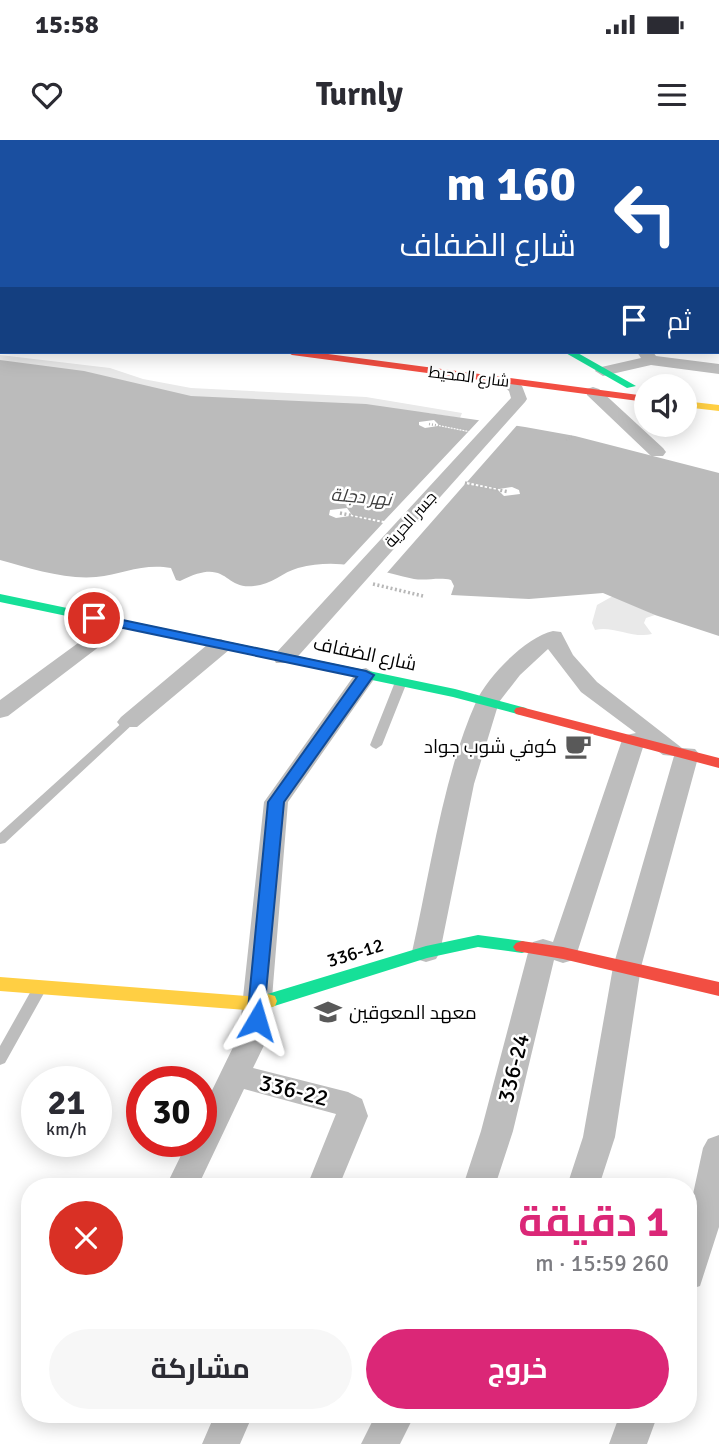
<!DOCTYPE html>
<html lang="ar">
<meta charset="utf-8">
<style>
:root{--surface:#fff;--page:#f7f7f7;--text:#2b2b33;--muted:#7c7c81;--accent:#db2777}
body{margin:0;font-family:Signika,Cairo,sans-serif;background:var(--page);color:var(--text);direction:rtl;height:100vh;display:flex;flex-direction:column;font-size:26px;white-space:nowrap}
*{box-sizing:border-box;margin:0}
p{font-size:23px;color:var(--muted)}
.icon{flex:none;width:38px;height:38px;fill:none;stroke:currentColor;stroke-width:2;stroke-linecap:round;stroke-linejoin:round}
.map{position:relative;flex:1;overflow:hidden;direction:ltr}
.details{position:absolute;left:21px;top:1038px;width:676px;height:245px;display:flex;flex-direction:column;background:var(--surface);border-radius:28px;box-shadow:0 4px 18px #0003;direction:rtl}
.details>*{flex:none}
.top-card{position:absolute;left:0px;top:0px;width:719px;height:214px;box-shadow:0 4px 18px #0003;direction:rtl;background:#1a4fa0;color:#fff;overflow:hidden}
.tools{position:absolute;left:634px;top:234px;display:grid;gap:14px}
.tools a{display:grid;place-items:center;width:63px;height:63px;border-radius:50%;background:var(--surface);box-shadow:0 4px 18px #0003;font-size:35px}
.speed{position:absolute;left:21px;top:926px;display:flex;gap:14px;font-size:35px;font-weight:700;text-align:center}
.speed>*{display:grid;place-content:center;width:91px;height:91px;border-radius:50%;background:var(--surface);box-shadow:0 4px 18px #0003;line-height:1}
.speed small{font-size:18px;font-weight:400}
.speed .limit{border:10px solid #d22;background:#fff;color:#111}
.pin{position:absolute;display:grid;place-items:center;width:60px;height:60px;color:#fff;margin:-30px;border:4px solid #fff;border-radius:50%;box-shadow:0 2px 7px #0007}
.me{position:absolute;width:77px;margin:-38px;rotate:7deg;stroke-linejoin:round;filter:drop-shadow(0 0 5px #0008)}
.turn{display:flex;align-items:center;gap:24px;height:147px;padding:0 28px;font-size:32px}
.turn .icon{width:91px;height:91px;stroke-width:2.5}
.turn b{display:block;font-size:49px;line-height:60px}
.then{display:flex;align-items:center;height:66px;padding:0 28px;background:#0003;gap:14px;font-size:26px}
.round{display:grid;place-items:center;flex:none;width:74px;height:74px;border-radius:37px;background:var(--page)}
.head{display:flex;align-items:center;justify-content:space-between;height:119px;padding:0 28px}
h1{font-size:42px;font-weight:700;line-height:52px;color:var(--accent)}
.cta{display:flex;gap:14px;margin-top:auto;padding:14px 28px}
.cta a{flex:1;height:80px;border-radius:42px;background:var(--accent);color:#fff;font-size:28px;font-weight:700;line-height:80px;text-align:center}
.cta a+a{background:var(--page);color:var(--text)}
.status{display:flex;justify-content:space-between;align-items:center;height:49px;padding:0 35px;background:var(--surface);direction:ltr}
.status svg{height:19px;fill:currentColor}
header{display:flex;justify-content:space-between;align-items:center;height:91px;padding:0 28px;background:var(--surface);font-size:32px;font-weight:700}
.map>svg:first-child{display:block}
.green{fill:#e9e9e9}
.water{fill:#bbb}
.pier{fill:#fff}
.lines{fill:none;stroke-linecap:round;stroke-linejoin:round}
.path-far1{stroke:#b8b8b8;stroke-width:2.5;stroke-dasharray:1 2;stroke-linecap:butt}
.path{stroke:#b8b8b8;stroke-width:3.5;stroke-dasharray:2 2.5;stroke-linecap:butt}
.lane{fill:#bdbdbd;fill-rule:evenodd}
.street{fill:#bdbdbd;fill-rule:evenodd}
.fast{fill:#16e098;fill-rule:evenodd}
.slow{fill:#ffcf43;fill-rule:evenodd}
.jam{fill:#f24e42;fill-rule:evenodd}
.route{fill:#1a73e8;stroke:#114b97;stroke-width:2}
.labels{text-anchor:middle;stroke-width:5;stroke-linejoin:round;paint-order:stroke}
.far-street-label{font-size:16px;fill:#000;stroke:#fff}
.far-water-label{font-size:18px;font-style:italic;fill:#3f3f3f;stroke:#fff}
.street-label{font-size:19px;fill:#000;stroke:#fff}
.poi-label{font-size:19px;fill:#000;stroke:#fff;text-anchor:end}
.near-street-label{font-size:23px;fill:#000;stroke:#fff}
</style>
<div class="status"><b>15:58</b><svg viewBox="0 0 49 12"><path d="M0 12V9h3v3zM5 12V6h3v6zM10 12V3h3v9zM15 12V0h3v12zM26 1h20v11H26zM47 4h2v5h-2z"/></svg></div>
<header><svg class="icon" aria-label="menu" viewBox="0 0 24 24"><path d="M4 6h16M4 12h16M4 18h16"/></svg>Turnly<svg class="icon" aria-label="heart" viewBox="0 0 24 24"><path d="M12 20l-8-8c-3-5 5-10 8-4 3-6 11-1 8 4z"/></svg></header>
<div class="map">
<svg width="719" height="1304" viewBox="0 0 719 1304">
<rect width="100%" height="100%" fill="#fff"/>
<path class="green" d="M0,215L110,228L143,239L191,248L366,257L462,273L460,278L428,273L250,265L0,231Z
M613,456L655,475L646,478L644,483L652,494C633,499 612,485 595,490L592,483L597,465Z"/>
<path class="water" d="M0,220L84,231L191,256L366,264L525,287L575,296L719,333V496L655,475L603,453L529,459L451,455L454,446L451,440C439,437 426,441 414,439C373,430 340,417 298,428C283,432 271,445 254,446C222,450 229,416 180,441L176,440L171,428C143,423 123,434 96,437C66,440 29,428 0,420Z"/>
<path class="pier" d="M482,277L519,283L467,342L499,349L512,347L519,350L520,354L504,356L498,350L465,344L386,434L343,426L383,383L350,376L336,378L329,375L330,370L347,368L352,375L384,381L468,292L438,286L425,288L419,285V282L434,280L439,285L469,291Z"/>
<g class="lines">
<path class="path-far1" d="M372,0L375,2
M423,0L426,2
M629,0L633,2
M678,0L682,2
M387,2L396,0
M592,2L604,0
M429,284L469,291
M566,300L573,296
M465,343L468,344"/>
<path class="path" d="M465,343L509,352
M340,373L382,382
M373,444L423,456"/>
<path class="lane" d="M0,159H2V163H0Z
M401,539L407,542L382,605L376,609L372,607L370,605L395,542Z
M129,579L133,580L135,582L133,584L5,703L0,704V693L125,580Z
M41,841L46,842L48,846L5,923L0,925V906L36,842Z"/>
<path class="street" d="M35,0H47V2H36Z
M67,0H104L105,2H69Z
M281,0H293V2H281Z
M498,0H510L511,2H500Z
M700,0H715L699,2Z
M0,80H2V88H0Z
M718,148H719V157H718Z
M637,212H653L656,216L719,224V234L651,225L603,236L595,231L597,228L641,218Z
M505,236L522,246L527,259L525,262L292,523H276L273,518L276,513L511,258L509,251L497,241Z
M593,247L599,249L663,308L666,312L663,316H651L587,255V249Z
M118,477L129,483L125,487L8,576L0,578V560L111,479Z
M553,491L561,492L573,515L597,542L682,608L695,609L699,614L641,827L615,997L599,1046H567L583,997L613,827L674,616L663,615L645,601L577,813L573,820L563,823L554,820L513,991L495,1046H463L481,991L529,809L533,802L543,799L553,802L622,600L626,595L636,593L581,552L548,509L520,535L499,562L474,644L440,812L436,819L426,822L416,819L412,812C430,733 443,636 476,562C487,537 526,497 553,491Z
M221,499L232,505L229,510L137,587H121L117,582L121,577L213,500Z
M366,528L377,535L288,662L269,895L253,928L348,952L362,959L368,976L339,1046H307L336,974L244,949L198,1046H166L188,1001H201V973L239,895L264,662L358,530Z
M719,995V1087L700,1146L688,1150V1077L703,1008L708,999Z
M215,1274H253L240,1304H202Z
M376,1274H415L400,1304H361Z
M620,1274H658L647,1304H609Z"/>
<path class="fast" d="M208,0H216V2H208Z
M0,111L2,112V118L0,117Z
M564,212H576L636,246L627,248Z
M0,454L455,549L526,568L528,571L521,575L453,557L0,462Z
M478,795L522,801L528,803L531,807L528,811L522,813L478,807L427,818L268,868L261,866L259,861L261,856L426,806Z"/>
<path class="slow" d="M182,0H190V2H182Z
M684,261L719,265V271L684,267Z
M0,837L259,857L268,854L275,856L277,861L275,866L259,871L0,851Z"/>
<path class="jam" d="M287,212H313L646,256V262L292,215Z
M521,567L719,618V628L516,574L514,571L516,568Z
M522,801L563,807L719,842V856L563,819L516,811L513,807L516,803Z"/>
</g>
<path class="route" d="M94,474L366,531L374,535L284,662L263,884H250L247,880L268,662L357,537L90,481L88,478Z"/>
<defs>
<symbol id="cafe-bare" viewBox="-9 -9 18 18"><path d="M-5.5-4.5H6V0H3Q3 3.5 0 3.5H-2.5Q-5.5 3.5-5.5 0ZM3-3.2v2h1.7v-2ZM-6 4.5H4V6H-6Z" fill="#595959" stroke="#fff" stroke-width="2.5" paint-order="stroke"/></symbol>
<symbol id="school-bare" viewBox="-9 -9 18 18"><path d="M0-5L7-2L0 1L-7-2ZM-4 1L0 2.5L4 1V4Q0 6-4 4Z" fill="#595959" stroke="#fff" stroke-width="2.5" paint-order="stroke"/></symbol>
</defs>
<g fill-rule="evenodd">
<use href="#cafe-bare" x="559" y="587" width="38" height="38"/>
<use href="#school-bare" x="309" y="853" width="38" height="38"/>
</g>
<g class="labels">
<g class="far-street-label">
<text transform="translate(469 236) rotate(7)" y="6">شارع المحيط</text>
<text transform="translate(410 379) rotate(-48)" y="6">جسر الحرية</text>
</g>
<g class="far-water-label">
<text transform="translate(361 357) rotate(5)" y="6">نهر دجلة</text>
</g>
<g class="street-label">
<text transform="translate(365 513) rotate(12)" y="7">شارع الضفاف</text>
<text transform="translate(355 812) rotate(-17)" y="7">336-12</text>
</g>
<g class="poi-label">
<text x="557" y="613">كوفي شوب جواد</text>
<text x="349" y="879" text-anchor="start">معهد المعوقين</text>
</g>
<g class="near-street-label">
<text transform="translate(513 928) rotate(-76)" y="8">336-24</text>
<text transform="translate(294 950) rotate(14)" y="8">336-22</text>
</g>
</g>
</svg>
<div class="tools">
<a><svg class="icon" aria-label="sound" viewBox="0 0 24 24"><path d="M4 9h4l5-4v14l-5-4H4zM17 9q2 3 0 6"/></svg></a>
</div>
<div class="speed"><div>21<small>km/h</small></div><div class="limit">30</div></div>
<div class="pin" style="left:94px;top:478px;background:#d93025"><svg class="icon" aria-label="arrive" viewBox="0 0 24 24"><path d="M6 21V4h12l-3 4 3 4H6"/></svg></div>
<svg class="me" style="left:257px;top:880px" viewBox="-20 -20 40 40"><path d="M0-17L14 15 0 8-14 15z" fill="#1a73e8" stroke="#fff" stroke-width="4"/></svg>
<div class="top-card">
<div class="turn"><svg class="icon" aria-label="left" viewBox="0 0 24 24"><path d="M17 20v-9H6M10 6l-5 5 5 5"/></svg><div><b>160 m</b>شارع الضفاف</div></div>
<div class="then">ثم<svg class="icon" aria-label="arrive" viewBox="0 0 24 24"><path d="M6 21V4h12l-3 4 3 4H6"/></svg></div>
</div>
<section class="details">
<div class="head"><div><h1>1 دقيقة</h1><p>260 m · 15:59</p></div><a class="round" style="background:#d93025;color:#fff"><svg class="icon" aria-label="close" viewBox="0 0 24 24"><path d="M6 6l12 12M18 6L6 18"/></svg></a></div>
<div class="cta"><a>خروج</a><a>مشاركة</a></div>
</section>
</div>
